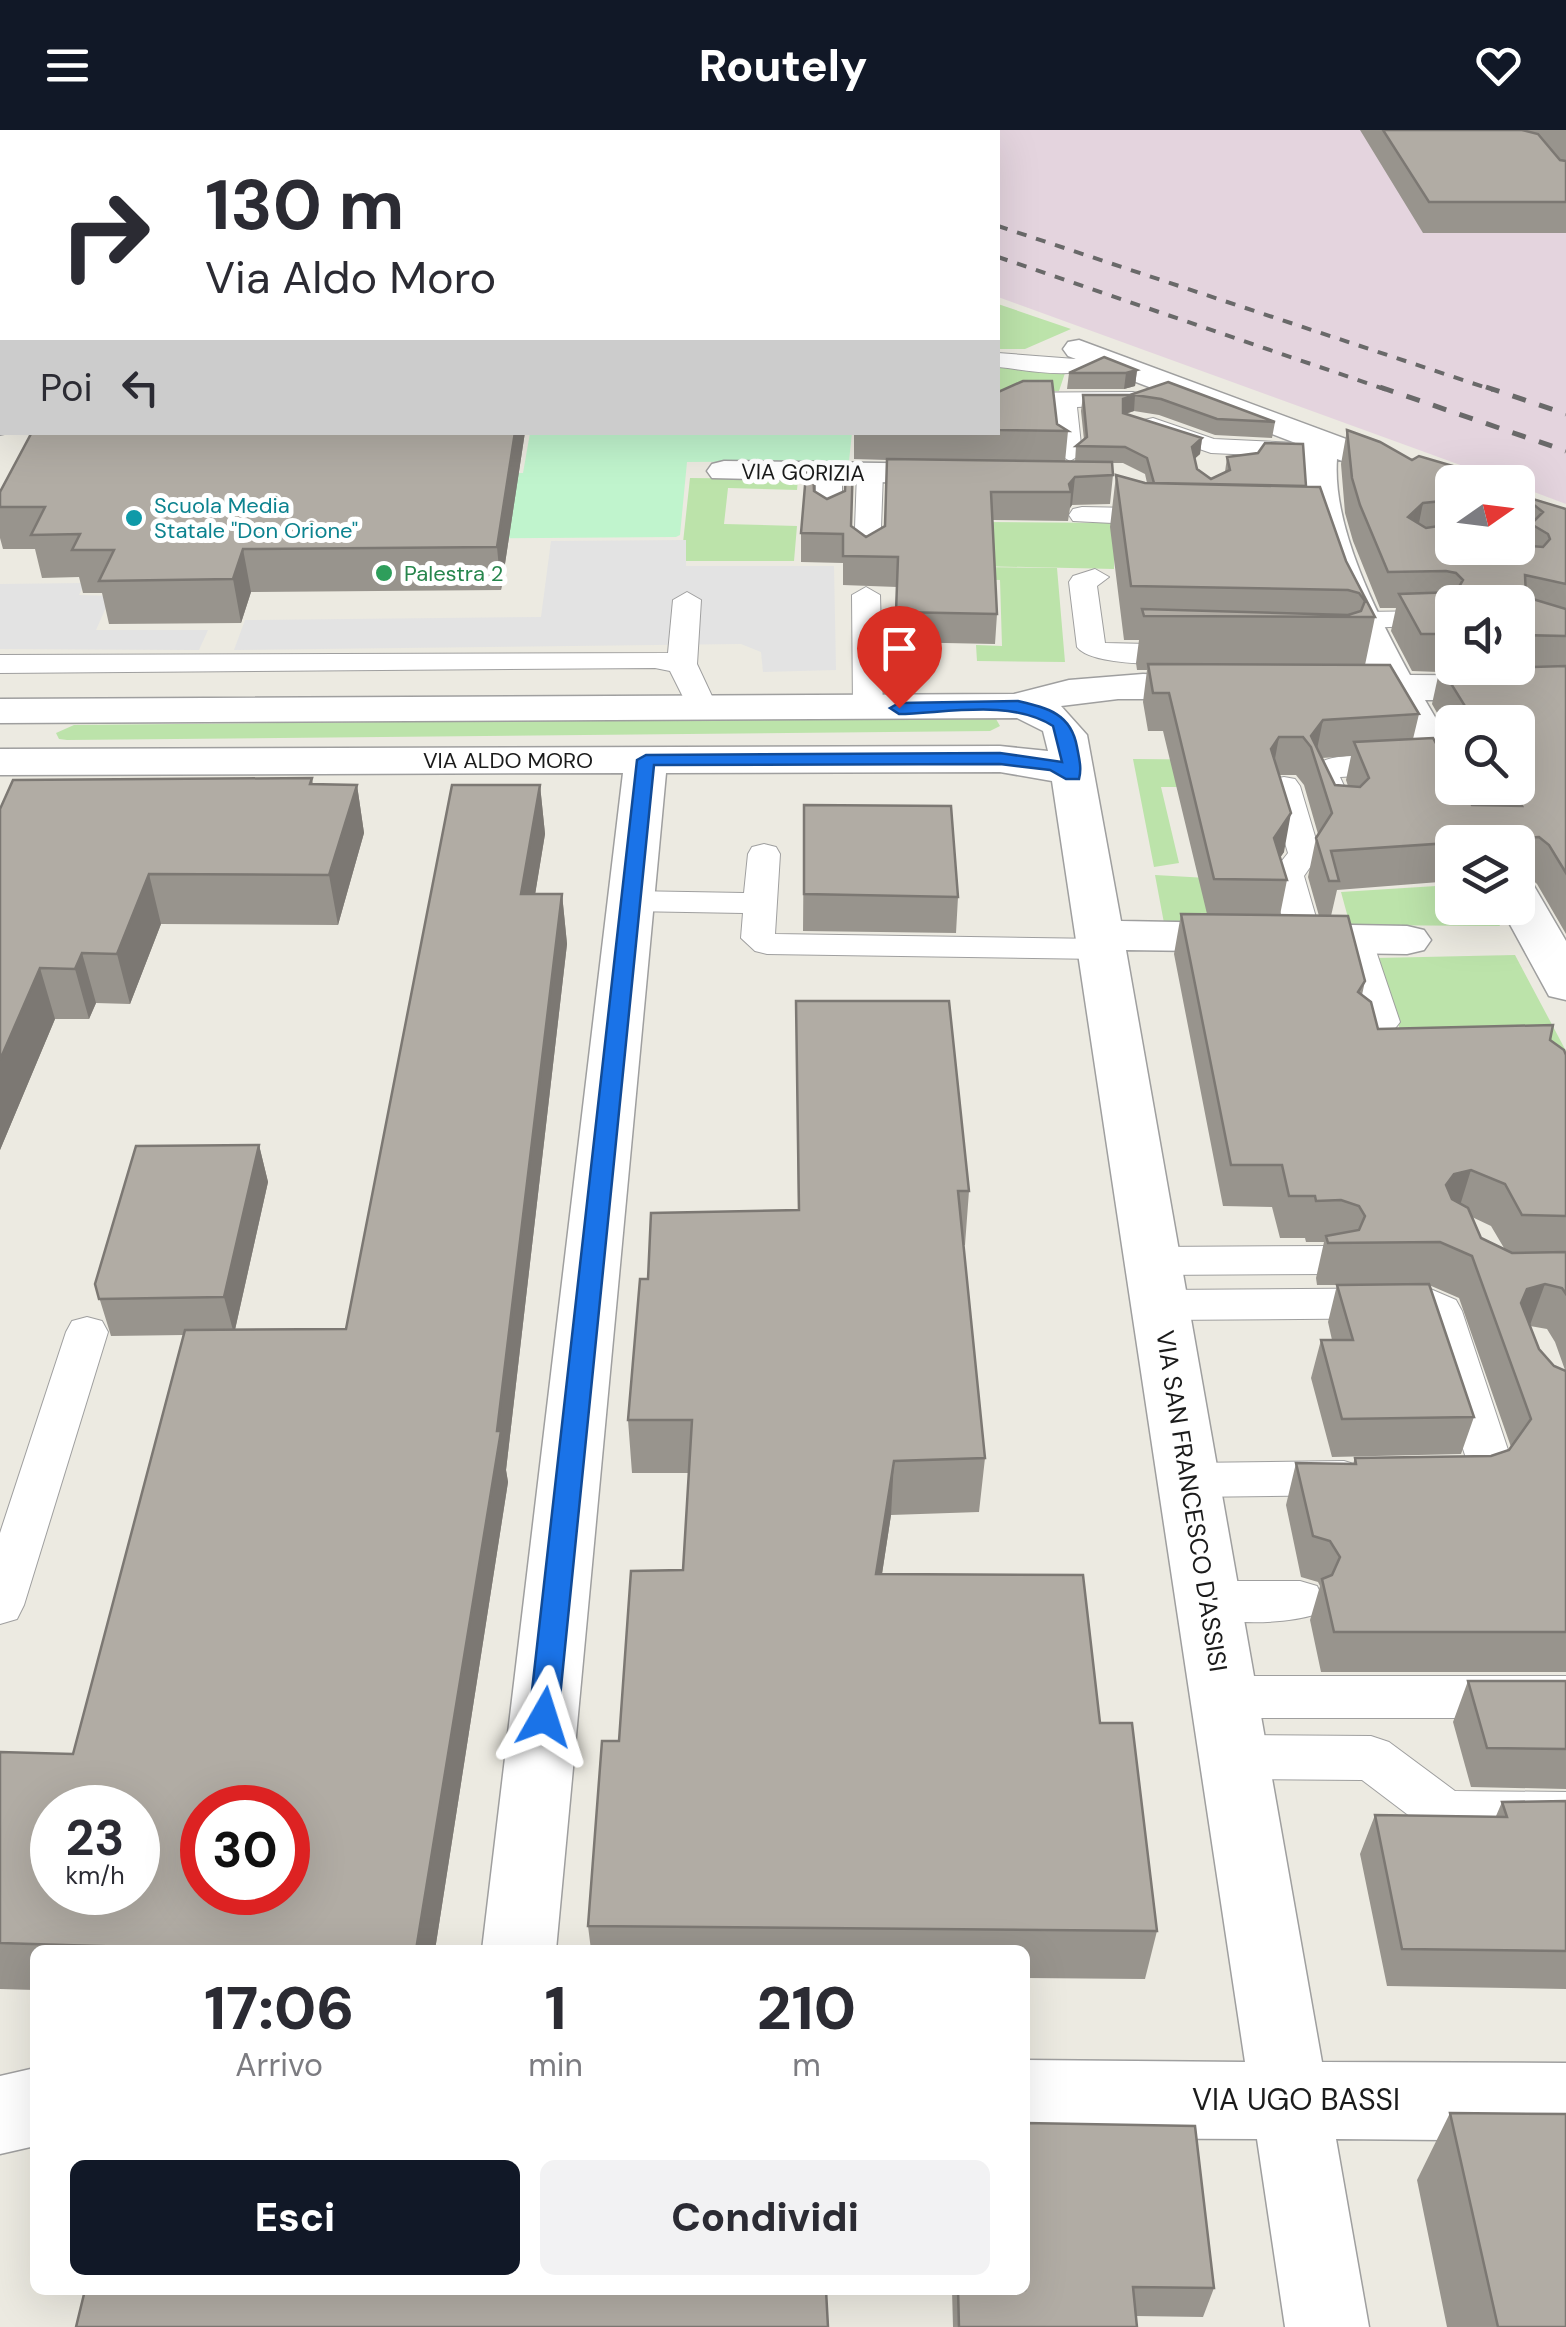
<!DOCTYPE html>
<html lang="it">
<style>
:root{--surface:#fff;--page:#f2f2f3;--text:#2b2b33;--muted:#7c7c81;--accent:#111827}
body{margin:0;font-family:"DM Sans",sans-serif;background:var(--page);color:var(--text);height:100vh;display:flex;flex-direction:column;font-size:38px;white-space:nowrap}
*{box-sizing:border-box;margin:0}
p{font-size:32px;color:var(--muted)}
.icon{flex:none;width:55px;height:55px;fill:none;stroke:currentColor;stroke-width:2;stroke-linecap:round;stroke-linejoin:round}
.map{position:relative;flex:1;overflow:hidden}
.panel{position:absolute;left:30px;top:1815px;width:1000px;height:350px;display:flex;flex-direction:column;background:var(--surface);border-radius:15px;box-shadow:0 10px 40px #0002}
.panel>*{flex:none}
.guide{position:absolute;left:0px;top:0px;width:1000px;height:305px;box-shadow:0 10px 40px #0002;background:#fff;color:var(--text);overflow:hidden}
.needle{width:65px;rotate:76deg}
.buttons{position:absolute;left:1435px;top:335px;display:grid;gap:20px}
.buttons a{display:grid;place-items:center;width:100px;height:100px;border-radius:15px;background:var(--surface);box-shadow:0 10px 40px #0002;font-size:50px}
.speed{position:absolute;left:30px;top:1655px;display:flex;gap:20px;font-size:50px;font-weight:700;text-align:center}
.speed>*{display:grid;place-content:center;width:130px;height:130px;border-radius:50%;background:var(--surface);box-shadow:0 10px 40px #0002;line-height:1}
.speed small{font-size:25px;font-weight:400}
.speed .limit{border:15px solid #d22;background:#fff;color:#111}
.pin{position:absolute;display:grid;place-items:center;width:85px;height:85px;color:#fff;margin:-102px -42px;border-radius:50% 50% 50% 0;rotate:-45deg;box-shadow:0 0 10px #0007}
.pin .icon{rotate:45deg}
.me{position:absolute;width:110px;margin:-55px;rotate:6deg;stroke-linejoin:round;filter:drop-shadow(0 0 8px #0008)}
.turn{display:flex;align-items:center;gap:35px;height:210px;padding:0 40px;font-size:45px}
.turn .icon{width:130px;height:130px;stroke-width:2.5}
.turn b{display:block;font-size:70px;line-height:85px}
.then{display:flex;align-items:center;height:95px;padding:0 40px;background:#0003;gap:20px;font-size:38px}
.eta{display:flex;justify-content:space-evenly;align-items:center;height:170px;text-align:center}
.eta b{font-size:60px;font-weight:800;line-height:70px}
.primary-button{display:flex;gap:20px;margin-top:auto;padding:20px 40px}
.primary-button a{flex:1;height:115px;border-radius:15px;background:var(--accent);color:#fff;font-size:40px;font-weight:800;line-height:115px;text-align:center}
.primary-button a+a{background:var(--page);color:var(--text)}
header{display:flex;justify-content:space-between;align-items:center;height:130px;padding:0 40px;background:var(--accent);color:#fff;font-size:45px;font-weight:800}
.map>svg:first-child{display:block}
.industrial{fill:#e4d4de}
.grass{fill:#bce3aa}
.park{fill:#c0f4cd}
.parking{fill:#e3e3e3}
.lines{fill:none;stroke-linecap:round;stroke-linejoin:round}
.lane-casing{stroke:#9f9f9f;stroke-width:2}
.street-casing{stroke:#9f9f9f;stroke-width:3}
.lane{fill:#fff;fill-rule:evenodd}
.street{fill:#fff;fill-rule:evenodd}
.rail-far1{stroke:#696969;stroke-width:4;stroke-dasharray:10 10;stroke-linecap:butt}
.rail{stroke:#696969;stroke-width:5;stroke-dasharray:14 14;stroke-linecap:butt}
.wall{fill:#98948d;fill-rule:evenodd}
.shaded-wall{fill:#7c7873}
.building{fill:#b1aca4;stroke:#7c7873;stroke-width:2.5;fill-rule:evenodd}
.route{fill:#1a73e8;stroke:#114b97;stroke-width:2.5}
.culture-dot{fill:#0f9aa8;stroke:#fff;stroke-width:4}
.leisure-dot{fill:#2e9e5b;stroke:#fff;stroke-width:4}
.labels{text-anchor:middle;stroke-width:10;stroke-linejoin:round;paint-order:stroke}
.far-street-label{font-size:22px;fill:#1b1b1b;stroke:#fff}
.far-culture-label{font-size:22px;fill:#0d838f;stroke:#fff;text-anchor:start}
.far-leisure-label{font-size:22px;fill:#27864d;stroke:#fff;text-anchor:start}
.street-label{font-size:25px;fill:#1b1b1b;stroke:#fff}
.near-street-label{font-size:30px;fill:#1b1b1b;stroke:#fff}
</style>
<header><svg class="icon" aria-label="menu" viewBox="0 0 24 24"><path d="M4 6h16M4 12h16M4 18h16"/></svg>Routely<svg class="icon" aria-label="heart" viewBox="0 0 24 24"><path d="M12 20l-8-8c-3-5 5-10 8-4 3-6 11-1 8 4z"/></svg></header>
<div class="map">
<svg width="1566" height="2197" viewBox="0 0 1566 2197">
<rect width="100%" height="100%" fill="#eceae1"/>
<path class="industrial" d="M530,0H1566V374L1518,356V352H1507L998,167V2Z"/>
<path class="grass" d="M998,174L1071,199L1025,219H998Z
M998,235L1062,240L1065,243L1059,261H998Z
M690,348L798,349L797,360L728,358L724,394L797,396L794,431H681Z
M985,392L1115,393L1114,439L888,434Z
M882,436L1057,438L1065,532L977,531L976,515L1002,516L1000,450L880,447Z
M988,586L996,589L1000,596L990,601L67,610L59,609L56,603L74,595Z
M1133,629L1250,630L1257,657H1161L1179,733L1154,737Z
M1155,745L1207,748L1256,793H1164Z
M1452,755V778H1491L1500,796L1350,795L1341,762Z
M1515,825L1566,921L1410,929L1376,828Z"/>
<path class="park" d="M530,303H852L849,331L687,332L680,405L676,407L278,410L299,346L523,343Z"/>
<path class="parking" d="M686,410V436H834L836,540L763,542L761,522L741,514L234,520L245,490L541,487L551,411Z
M85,453L79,465L111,466L96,500H208L199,520L0,519V454Z"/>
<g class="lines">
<defs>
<path id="lane" d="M1100,220L1108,222L1112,227C1085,254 1032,240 998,237V223L1075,229Z
M1133,262L1141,264L1145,269L1141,274L1077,277L1082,324L1070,331L1058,324L1053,277H998V263Z
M0,288L2,302L9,303L0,305Z
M1153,288L1214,309L1320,314L1332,321L1320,328L1211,323L1144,300L1141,295L1144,290Z
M829,334L842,342V386L829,394L816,386V342Z
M870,335L883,343L880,425L867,433L854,425L857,343Z
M1082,377L1133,378L1146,386L1133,394L1073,391L1069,385L1073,379Z
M1095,439L1109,447L1097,456L1105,513L1193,515L1203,518L1207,524L1203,530C1179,536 1092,537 1077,517L1069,452L1073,446Z
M866,457L880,465L883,579L879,585H857L853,579L852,465Z
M687,462L701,470L697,534L718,579L714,585H692L670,541L655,538L0,543V525L668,523L673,470Z
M1437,481L1447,483L1451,489L1447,495L1361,498L1351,496L1347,490L1351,484L1361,482Z
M1403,627L1414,629L1419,636L1414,643L1340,647L1357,685L1352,692H1330L1307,643C1325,618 1375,627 1403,627Z
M1284,647L1295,649L1300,656L1320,723L1304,746L1322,808L1317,815L1305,818L1293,815L1288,808L1270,746L1288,723L1268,656L1273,649Z
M764,714L776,717L780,724L775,804L1101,809L1113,812L1118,819L1113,826L1101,829L767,824L755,821L741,808L743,783L630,781L618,778L613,771L618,764L630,761L744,763L748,724L752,717Z
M1355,799L1367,802L1372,809L1400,892C1389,908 1376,914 1357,909L1352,901L1363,889L1338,809L1343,802Z
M1331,1116L1345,1120L1351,1130L1345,1140L1331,1144L1153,1145L1139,1141L1133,1131L1139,1121L1153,1117Z
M1428,1158L1456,1170L1462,1181L1512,1332C1495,1365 1465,1371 1431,1360L1425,1348L1431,1336L1466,1328L1420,1188L1160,1190L1145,1186L1139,1175L1145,1164L1160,1160Z
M87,1187L102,1191L108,1202L24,1475L17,1489L0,1494V1403L66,1202L72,1191Z
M1344,1331L1360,1336L1366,1348L1360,1360L1344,1365L1188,1367L1172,1362L1166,1350L1172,1338L1188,1333Z
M1208,1451H1300L1317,1456L1324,1470L1317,1484C1283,1495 1225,1495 1191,1484L1184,1470L1191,1456Z
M1224,1546H1566V1588H1224L1207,1582L1199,1567L1207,1552Z
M1234,1605L1371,1606L1389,1612L1455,1661L1566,1662V1708L1446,1707L1428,1700L1362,1650L1234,1649L1216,1642L1209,1627L1216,1612Z"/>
<path id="street" d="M1079,210L1462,352H1452V372L1337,329C1332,398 1378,486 1410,545L1566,546V570H1425L1452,616V658H1470L1452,665L1437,661L1384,569L1313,566L1307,557L1313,548L1370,545C1344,495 1285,372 1306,317L1068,226L1063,219L1068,212Z
M724,331L959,334L971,337L976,344L971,351L959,354L712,348L707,341L712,334Z
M1143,544L1235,548L1241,557L1235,566L1221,569H1118L1061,576L1087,605L1121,791L1407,796L1424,800L1431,810L1424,820L1407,824L1126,820L1322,1932L1566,1933V2011L1336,2009L1369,2197H1285L1257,2009L1025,2008V1930L1245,1932L1052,651L1000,642L666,643L556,1820H482L623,643L0,645V619L1000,616L1048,621L1043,601L1017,588L0,593V569L1014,564L1069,550Z
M1518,752L1534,756L1566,811V870L1549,866L1501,778H1518Z
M35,1938V2016L0,2024V1946Z"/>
</defs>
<use href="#lane" class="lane-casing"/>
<use href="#street" class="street-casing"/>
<use href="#lane" class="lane"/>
<use href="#street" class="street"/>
<path class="rail-far1" d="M599,0L607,2
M636,0L644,2
M693,0L701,2
M998,96L1493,260
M998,127L1387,260"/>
<path class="rail" d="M1380,257L1566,321
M1486,257L1566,284"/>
</g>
<path class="wall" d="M1360,0H1566V103H1423Z
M1137,240L1135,256L1124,259H1067L1069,243Z
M1168,252L1275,292L1272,308L1215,305L1159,285L1134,281L1126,284L1202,308L1200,324L1194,329L1197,339L1211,349L1225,342L1227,327L1306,356L1375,487L1365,535L1419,584L1413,609L1472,675H1490L1481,658H1518V592H1452V609L1432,574L1439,542L1412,541L1391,501L1396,478H1380L1353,411L1345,383L1341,334L1347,300L1452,352V418L1525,415L1526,412L1520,407H1518V359L1526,367L1566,379V804L1537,754L1528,746L1518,747V712H1452V751L1337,760L1331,786L1365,851L1362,865L1378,899L1550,910L1566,925V1542H1321L1310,1490L1320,1456L1318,1452L1301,1447L1286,1375L1296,1333L1353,1334L1355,1328L1491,1326L1509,1320L1511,1317L1459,1168L1429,1155L1474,1287L1461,1324L1332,1327L1311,1248L1321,1210H1332L1328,1192L1337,1155H1317L1316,1148L1324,1112H1306L1305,1108H1280L1272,1077L1223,1076L1174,824L1181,784H1207L1163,601H1148L1143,572L1147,540H1137L1136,533L1139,510H1124L1110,397L1116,345L1147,353L1145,344L1123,333H1112L1113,345L1110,374L1072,375L1070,378L1068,391L993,390L997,484L995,514L895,512L897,457L843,455V433L801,432V403L814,361L851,396L866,407L885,396L887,330L854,329V302H998V262L1057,294L1068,301L1065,332H1075L1076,316L1084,310L1081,281L1083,265H1130ZM1452,472H1518V538H1452ZM1469,542H1501L1498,552H1475ZM1351,626L1346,650L1348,656L1335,655L1322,628ZM1280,645H1296L1304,655L1318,704L1316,708L1308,747L1319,786L1280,785L1287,750L1280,728L1284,722ZM1472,1087L1491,1096L1504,1118L1481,1108ZM1530,1196L1547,1199L1555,1212L1565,1240L1554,1236L1539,1219Z
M525,302L501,460L251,462L241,493L109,494L102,463H83L79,447L42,448L35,419H3L0,408V362Z
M312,648L313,654L357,655L364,703L338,795L161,794L130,874L96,873L89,889H55L0,1020V679Z
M540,655L545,704L535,764H562L567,814L506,1340L508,1352L435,1820H35V1860L0,1859V1622L73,1624L183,1205L111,1206L95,1154L259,1015L268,1052L235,1200L346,1199Z
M804,675L958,767L956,803L803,801Z
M796,871L969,1061L965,1115H963L985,1328L979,1382L891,1385L882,1444L1100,1593L1157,1801L1145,1849L1025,1848V1820H591L588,1796L619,1611L683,1440L689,1343H632L628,1290L648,1149L798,1080Z
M1468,1551H1566V1659L1471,1657L1453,1592Z
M1566,1671V1859L1387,1856L1360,1724L1375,1685L1496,1686L1502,1672Z
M1450,1983L1566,2197H1447L1417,2050Z
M1025,1993L1214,2158L1203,2187L1136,2186L1137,2197H953L952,2160H1025Z"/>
<path class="shaded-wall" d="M93,0H114L113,2H91Z
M2,150V191L0,194V153Z
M2,208V251L0,254V211Z
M1137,240L1135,256L1124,259L1126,243Z
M1135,265L1134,281L1121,285L1123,269Z
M515,302H525L501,460L497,417Z
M1202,308L1200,324L1189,334L1192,317Z
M1075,347L1072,375L1070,378L1071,362L1069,354Z
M1529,371L1520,407H1518L1524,372Z
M1423,373L1416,408L1408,387Z
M243,419L251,462L241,493L233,449Z
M1323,590L1315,629L1311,606Z
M1279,607L1272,645L1271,619Z
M357,655L364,703L338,795L329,745Z
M540,655L545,704L527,814L521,764Z
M1291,683L1284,722L1266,747L1274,708Z
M149,744L161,794L130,874L117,824Z
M562,764L567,814L506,1340L508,1352L435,1820H416L497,1301Z
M82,823L96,873L89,889L75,839Z
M40,838L55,889L0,1020V930Z
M259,1015L268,1052L234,1204L224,1167Z
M1471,1040L1458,1082L1446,1055L1454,1044Z
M1545,1154L1530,1195L1521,1173L1527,1159Z
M894,1331L891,1385L874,1496L876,1444Z"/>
<path class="building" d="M0,0H93L91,2H2V150L0,153Z
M1383,0H1522L1538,4L1560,30L1566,31V72H1429Z
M0,188H2V208L0,211Z
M1104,227L1137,240L1126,243H1069Z
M1023,251H1052L1057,294L1068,301L998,300V262Z
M1168,252L1275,292L1217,289L1161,269L1135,265L1123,269V283L1202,308L1192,317L1197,339L1211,349L1230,340L1227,327L1258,323L1265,313L1303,314L1306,356L1154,353L1147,328L1125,317L1076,316L1087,307L1083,265H1130Z
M1347,300L1380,312L1412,330L1419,326L1463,339L1499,352H1452V370L1423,373L1408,387L1426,398L1452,394V418H1518V415L1543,417L1550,409L1548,404L1531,394L1543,382L1529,371L1524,372L1523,379H1518V359L1523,362L1526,367L1566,379V454L1525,445L1526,467L1566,479V506L1518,505V472H1452V504H1421L1399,464L1456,462L1463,450L1456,443L1446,441L1388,442L1360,375L1352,348Z
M32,302H515L497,417L243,419L233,449L99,451L114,420H72L80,404L31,405L45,377H0V362Z
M887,329L1112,332L1113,345L1075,347L1069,354L1071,362H991L997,484L896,482L898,427L843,426V404L801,403L807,332H813L814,361L827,369L845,361L846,333H853L851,396L866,407L885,396Z
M1116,345L1145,353L1320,357L1346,431L1375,487L1144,486L1142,479L1348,485L1361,481L1365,471L1359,463L1348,460L1131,456Z
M1148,534L1390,535L1419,584L1323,590L1311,606L1335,655L1360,657L1369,648L1354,612L1433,608L1452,642V658H1462L1472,675L1522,676L1512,658H1518V592H1465V576L1440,536L1466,538L1475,552H1498L1505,544L1503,538L1566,536V743L1549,715L1539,707L1331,721L1339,751H1329L1316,708L1332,683L1311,617L1303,607H1279L1271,619L1291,683L1274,708L1287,750L1214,749L1169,563H1153Z
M312,648L310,654L357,655L329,745L149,744L117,824L82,823L75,839L40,838L0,930V679L13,650Z
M452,655H540L521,764H562L497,1301H501L416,1820H229L0,1813V1622L73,1624L185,1200L346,1199ZM52,1678H138V1762H52ZM202,1678H288V1762H202Z
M804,675L951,676L958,767L804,764Z
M1181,784L1348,786L1365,851L1358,862L1371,872L1378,899L1553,895L1550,910L1564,920L1566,925V1086L1522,1085L1505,1054L1471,1040L1454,1044L1446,1055L1452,1069L1468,1078L1481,1108L1512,1123L1566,1122V1164L1562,1158L1545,1154L1527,1159L1521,1173L1539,1219L1554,1236L1566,1241V1502H1334L1322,1449L1332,1445L1340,1427L1330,1411L1313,1406L1296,1333L1356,1334L1355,1328L1491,1326L1509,1320L1531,1289L1472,1126L1440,1112L1328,1113L1326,1106L1359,1100L1365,1086L1359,1076L1341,1070L1316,1071L1315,1066H1289L1282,1035H1231Z
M796,871H949L969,1061H958L985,1328L894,1331L876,1444L1083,1445L1100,1593H1132L1157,1801L588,1796L602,1611H619L631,1441L683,1440L692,1290H628L640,1149H648L651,1083L799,1080Z
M259,1015L224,1167L99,1169L95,1154L136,1016Z
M1429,1154L1474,1287L1342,1289L1321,1210H1353L1337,1155Z
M1468,1551H1566V1619L1487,1618Z
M1566,1671V1821L1402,1819L1375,1685L1507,1687L1502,1672Z
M1450,1983L1566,1984V2197H1498Z
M1025,1993L1195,1996L1214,2158L1133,2157L1137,2197H959L958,2160H1025Z
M85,2160H826L828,2197H76Z"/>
<path class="route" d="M1018,571C1047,578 1071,583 1077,617C1079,628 1082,638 1079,649H1066L1050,640L1000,634L654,635L558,1587L553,1596L544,1599L534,1596L529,1587L637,630L646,625L1000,623L1062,632L1053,596C1011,569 947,583 899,584L890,578L899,573Z"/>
<circle class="culture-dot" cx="134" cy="388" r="10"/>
<circle class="leisure-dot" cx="384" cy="443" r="10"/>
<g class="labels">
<g class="far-street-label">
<text transform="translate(803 342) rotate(1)" y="8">VIA GORIZIA</text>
<text x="508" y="638">VIA ALDO MORO</text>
</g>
<g class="far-culture-label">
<text x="154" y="383">Scuola Media<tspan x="154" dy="25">Statale "Don Orione"</tspan></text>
</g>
<g class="far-leisure-label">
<text x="404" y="451">Palestra 2</text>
</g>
<g class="street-label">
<text transform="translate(1192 1371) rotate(81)" y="9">VIA SAN FRANCESCO D'ASSISI</text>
</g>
<g class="near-street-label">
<text x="1296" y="1980">VIA UGO BASSI</text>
</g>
</g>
</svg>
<div class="buttons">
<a><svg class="needle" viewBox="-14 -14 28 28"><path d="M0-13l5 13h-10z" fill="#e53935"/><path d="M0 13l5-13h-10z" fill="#7c7c81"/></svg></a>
<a><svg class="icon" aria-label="sound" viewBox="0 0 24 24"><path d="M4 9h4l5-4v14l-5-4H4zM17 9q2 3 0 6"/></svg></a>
<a><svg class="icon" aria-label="search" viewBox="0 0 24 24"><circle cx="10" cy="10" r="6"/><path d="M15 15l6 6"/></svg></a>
<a><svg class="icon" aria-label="layers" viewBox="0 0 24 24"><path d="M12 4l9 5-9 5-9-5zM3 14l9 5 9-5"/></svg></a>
</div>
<div class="speed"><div>23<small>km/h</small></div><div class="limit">30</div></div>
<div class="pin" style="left:899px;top:578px;background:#d93025"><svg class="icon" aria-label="arrive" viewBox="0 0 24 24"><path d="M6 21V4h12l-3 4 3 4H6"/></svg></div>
<svg class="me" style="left:544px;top:1587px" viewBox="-20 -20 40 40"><path d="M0-17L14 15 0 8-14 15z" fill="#1a73e8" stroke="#fff" stroke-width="4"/></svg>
<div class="guide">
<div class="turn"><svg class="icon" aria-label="right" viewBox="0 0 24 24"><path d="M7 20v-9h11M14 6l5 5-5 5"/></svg><div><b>130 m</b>Via Aldo Moro</div></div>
<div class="then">Poi<svg class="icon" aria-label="left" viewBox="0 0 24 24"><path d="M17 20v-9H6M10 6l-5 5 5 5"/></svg></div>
</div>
<section class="panel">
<div class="eta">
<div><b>17:06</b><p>Arrivo</p></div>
<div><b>1</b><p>min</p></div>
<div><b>210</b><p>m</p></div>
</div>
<div class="primary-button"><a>Esci</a><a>Condividi</a></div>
</section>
</div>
